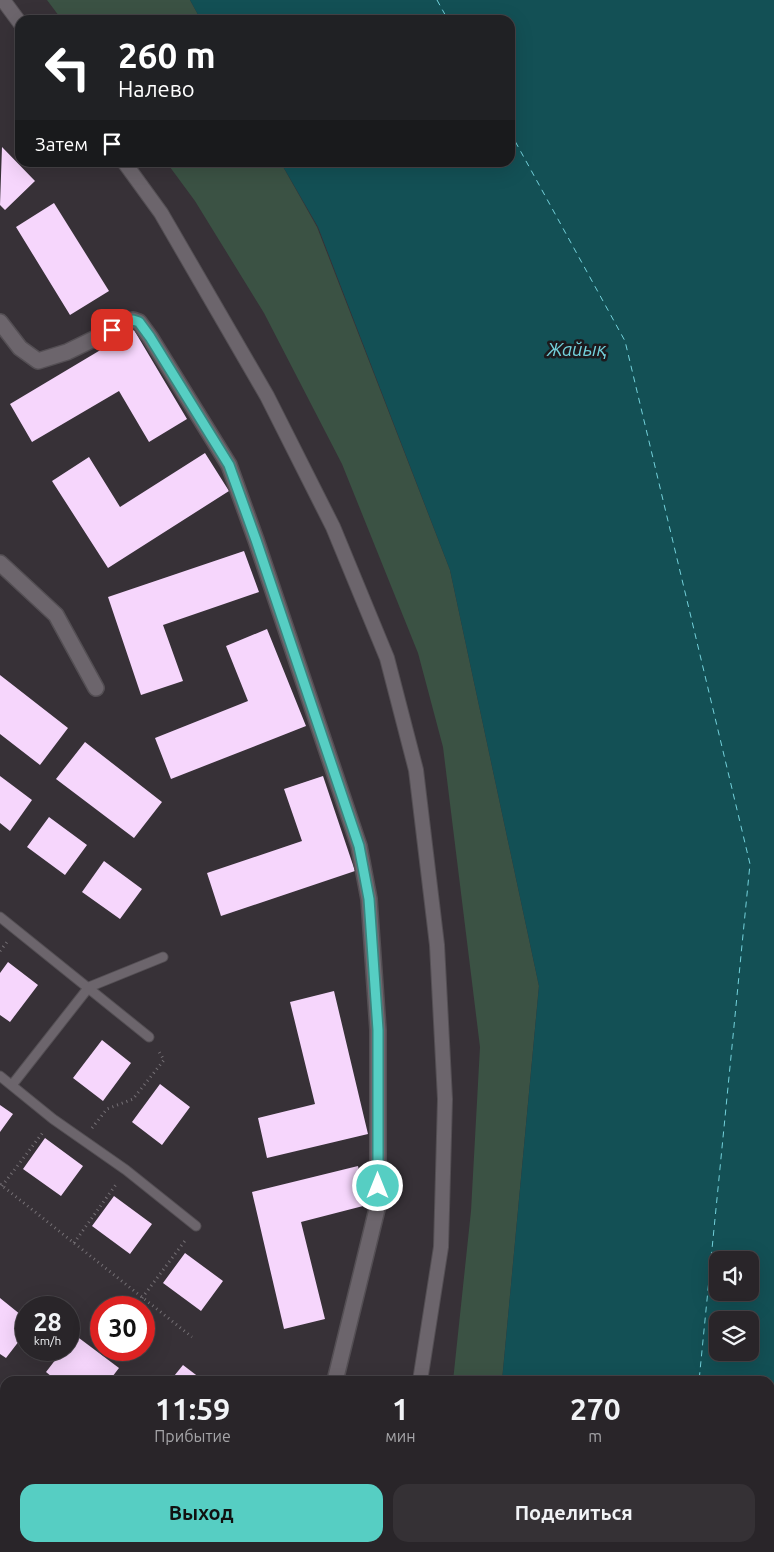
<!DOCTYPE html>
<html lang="ru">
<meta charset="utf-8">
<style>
:root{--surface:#292529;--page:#353135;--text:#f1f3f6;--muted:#a5a5a8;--line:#454246;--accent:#56cec3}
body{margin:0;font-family:Ubuntu,sans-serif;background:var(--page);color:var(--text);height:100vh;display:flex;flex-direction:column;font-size:19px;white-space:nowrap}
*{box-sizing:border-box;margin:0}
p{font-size:16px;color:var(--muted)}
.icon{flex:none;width:28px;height:28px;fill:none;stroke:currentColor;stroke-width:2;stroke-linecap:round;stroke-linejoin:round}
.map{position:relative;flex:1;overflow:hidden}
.sheet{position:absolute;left:0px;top:1376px;width:775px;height:176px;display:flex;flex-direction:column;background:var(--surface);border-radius:15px 15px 0 0;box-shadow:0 5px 20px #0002,0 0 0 1px var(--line)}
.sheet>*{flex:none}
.banner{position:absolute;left:15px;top:15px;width:500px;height:152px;border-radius:15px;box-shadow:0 5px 20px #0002,0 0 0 1px var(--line);background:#202124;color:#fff;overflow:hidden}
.controls{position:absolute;left:709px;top:1251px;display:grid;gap:10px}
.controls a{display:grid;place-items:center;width:50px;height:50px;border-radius:10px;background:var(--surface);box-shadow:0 5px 20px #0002,0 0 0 1px var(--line);font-size:25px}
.speed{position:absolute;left:15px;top:1296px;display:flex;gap:10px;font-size:25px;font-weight:700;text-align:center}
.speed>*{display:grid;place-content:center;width:65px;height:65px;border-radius:50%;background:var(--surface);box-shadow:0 5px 20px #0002,0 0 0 1px var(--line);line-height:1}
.speed small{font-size:12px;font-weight:400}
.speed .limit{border:8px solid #d22;background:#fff;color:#111}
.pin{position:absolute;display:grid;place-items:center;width:42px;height:42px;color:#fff;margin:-21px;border-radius:10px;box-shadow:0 2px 8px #0006}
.me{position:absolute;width:55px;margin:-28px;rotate:0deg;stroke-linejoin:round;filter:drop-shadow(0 0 4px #0008)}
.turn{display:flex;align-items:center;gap:18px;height:105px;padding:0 20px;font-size:22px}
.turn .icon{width:65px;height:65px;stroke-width:2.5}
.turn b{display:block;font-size:35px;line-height:42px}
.then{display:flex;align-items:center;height:48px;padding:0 20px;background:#0003;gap:10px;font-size:19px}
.eta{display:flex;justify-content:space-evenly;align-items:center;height:85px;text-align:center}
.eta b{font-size:30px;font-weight:700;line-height:35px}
.primary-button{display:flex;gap:10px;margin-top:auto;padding:10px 20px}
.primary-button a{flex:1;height:58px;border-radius:15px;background:var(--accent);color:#111;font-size:20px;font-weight:700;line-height:58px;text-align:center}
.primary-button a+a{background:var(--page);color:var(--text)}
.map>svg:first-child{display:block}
.green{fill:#3b5244}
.water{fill:#135055;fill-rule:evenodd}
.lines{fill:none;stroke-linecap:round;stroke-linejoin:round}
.ferry{stroke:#73d1db;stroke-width:1;stroke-dasharray:6 5;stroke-linecap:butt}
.building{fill:#f6d6fc}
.service-casing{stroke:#544f54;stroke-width:11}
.pedestrian-casing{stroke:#544f54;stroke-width:16}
.minor-casing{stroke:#544f54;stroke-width:18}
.path{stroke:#757075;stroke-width:3;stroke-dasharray:1 4;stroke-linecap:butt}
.service{stroke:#6c656c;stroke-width:9}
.pedestrian{stroke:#6c656c;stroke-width:14}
.minor{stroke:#6c656c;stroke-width:15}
.route-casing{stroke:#38867f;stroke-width:12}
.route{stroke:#56cec3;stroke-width:9}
.labels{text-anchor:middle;stroke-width:5;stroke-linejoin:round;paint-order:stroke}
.water-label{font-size:19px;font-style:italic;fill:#73d1db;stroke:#1d1a1d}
</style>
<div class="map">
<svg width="774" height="1552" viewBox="0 0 774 1552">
<rect width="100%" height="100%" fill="#373137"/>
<path class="green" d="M47,0H190L201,20H62Z
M167,163H281L317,227L450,570L539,986L502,1381H453L471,1211L480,1047L443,747L418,653L342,464L264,313L195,201Z
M428,1548H487L486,1552H427Z"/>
<path class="water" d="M190,0H774V1552H486L487,1548H770V1381H502L539,986L450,570L318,227L281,163L510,162V20H201ZM718,1260H750V1292H718ZM718,1320H750V1352H718Z"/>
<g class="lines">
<path class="ferry" d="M437,0L448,20
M510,132L625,341L750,864L699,1381
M682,1552L683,1548"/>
</g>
<path class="building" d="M2,147L35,181L5,210L0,205Z
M54,203L109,291L70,315L16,227Z
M134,330L187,419L149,442L119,391L32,442L10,404Z
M205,453L229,491L108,568L52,481L89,457L120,507Z
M244,551L259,592L163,625L183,681L141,695L108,597Z
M267,629L306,726L171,779L155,738L248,701L226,646Z
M0,675L68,728L40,765L0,734Z
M85,742L162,802L134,838L56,779Z
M0,776L32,800L10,831L0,823Z
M323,776L355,871L221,916L207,873L302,841L284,789Z
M49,817L87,845L65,875L27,847Z
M104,861L142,889L120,919L82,892Z
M8,962L38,985L10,1022L0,1015V973Z
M334,991L368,1134L267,1158L258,1118L315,1104L290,1002Z
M102,1040L131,1063L103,1101L73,1078Z
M160,1084L190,1107L162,1145L132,1122Z
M0,1105L13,1114L0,1132Z
M45,1138L83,1166L61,1196L23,1169Z
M358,1166L367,1205L301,1222L325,1319L284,1329L252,1192Z
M114,1196L152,1224L130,1254L92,1226Z
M185,1253L223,1281L201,1311L163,1283Z
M0,1298L26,1319V1332L6,1358L0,1354Z
M75,1335L119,1368L109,1381H57L46,1372L63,1350H69V1343Z
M183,1365L204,1381H170Z
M0,1524L5,1528V1548H12L9,1552H0Z
M37,1548H66L63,1552H42Z
M92,1548H114L118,1550L120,1548H142L139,1552H88Z"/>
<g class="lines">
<defs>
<path id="service" d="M0,917L149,1037
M0,1076L53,1119L126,1170L196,1226
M12,1085L89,987L163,957"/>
<path id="pedestrian" d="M3,0L20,23
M124,162L161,213L267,396L333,527L387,658L416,770L437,945L445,1099L441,1247L420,1381
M393,1552L394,1548"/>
<path id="minor" d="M0,322L20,348L38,361L67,352L133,320L139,322L150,337L229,465L256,540L359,846L369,899L378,1030V1205L335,1381
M0,563L56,615L96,688
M0,1398L5,1402
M194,1548L200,1552"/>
</defs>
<use href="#service" class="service-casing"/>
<use href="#pedestrian" class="pedestrian-casing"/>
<use href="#minor" class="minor-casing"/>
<path class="path" d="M0,951L7,942
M92,1128L107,1109L133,1099L164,1060L158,1050
M0,1184L192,1337
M2,1186L44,1131
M74,1243L117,1183
M142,1298L187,1238"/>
<use href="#service" class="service"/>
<use href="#pedestrian" class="pedestrian"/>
<use href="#minor" class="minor"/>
</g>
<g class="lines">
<defs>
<path id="route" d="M112,330L133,320L139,322L150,337L229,465L256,540L359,846L369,899L378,1030V1186"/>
</defs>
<use href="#route" class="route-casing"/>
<use href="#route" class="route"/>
</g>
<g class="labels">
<g class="water-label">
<text x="577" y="356">Жайық</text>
</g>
</g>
</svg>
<div class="controls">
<a><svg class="icon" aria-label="sound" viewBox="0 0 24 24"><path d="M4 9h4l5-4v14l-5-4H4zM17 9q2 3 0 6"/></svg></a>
<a><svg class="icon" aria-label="layers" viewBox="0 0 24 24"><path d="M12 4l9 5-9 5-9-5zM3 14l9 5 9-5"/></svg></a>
</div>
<div class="speed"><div>28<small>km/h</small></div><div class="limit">30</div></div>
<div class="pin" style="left:112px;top:330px;background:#d93025"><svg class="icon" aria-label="arrive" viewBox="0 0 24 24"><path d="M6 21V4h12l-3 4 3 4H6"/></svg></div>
<svg class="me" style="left:378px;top:1186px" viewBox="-20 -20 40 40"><circle r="17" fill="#56cec3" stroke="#fff" stroke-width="3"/><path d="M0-11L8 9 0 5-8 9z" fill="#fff"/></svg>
<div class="banner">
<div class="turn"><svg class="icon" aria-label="left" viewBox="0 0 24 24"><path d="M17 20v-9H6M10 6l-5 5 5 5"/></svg><div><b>260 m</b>Налево</div></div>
<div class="then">Затем<svg class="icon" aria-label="arrive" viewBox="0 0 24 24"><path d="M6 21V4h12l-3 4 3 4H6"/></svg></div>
</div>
<section class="sheet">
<div class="eta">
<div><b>11:59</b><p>Прибытие</p></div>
<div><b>1</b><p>мин</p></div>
<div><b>270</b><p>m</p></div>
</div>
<div class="primary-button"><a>Выход</a><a>Поделиться</a></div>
</section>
</div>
